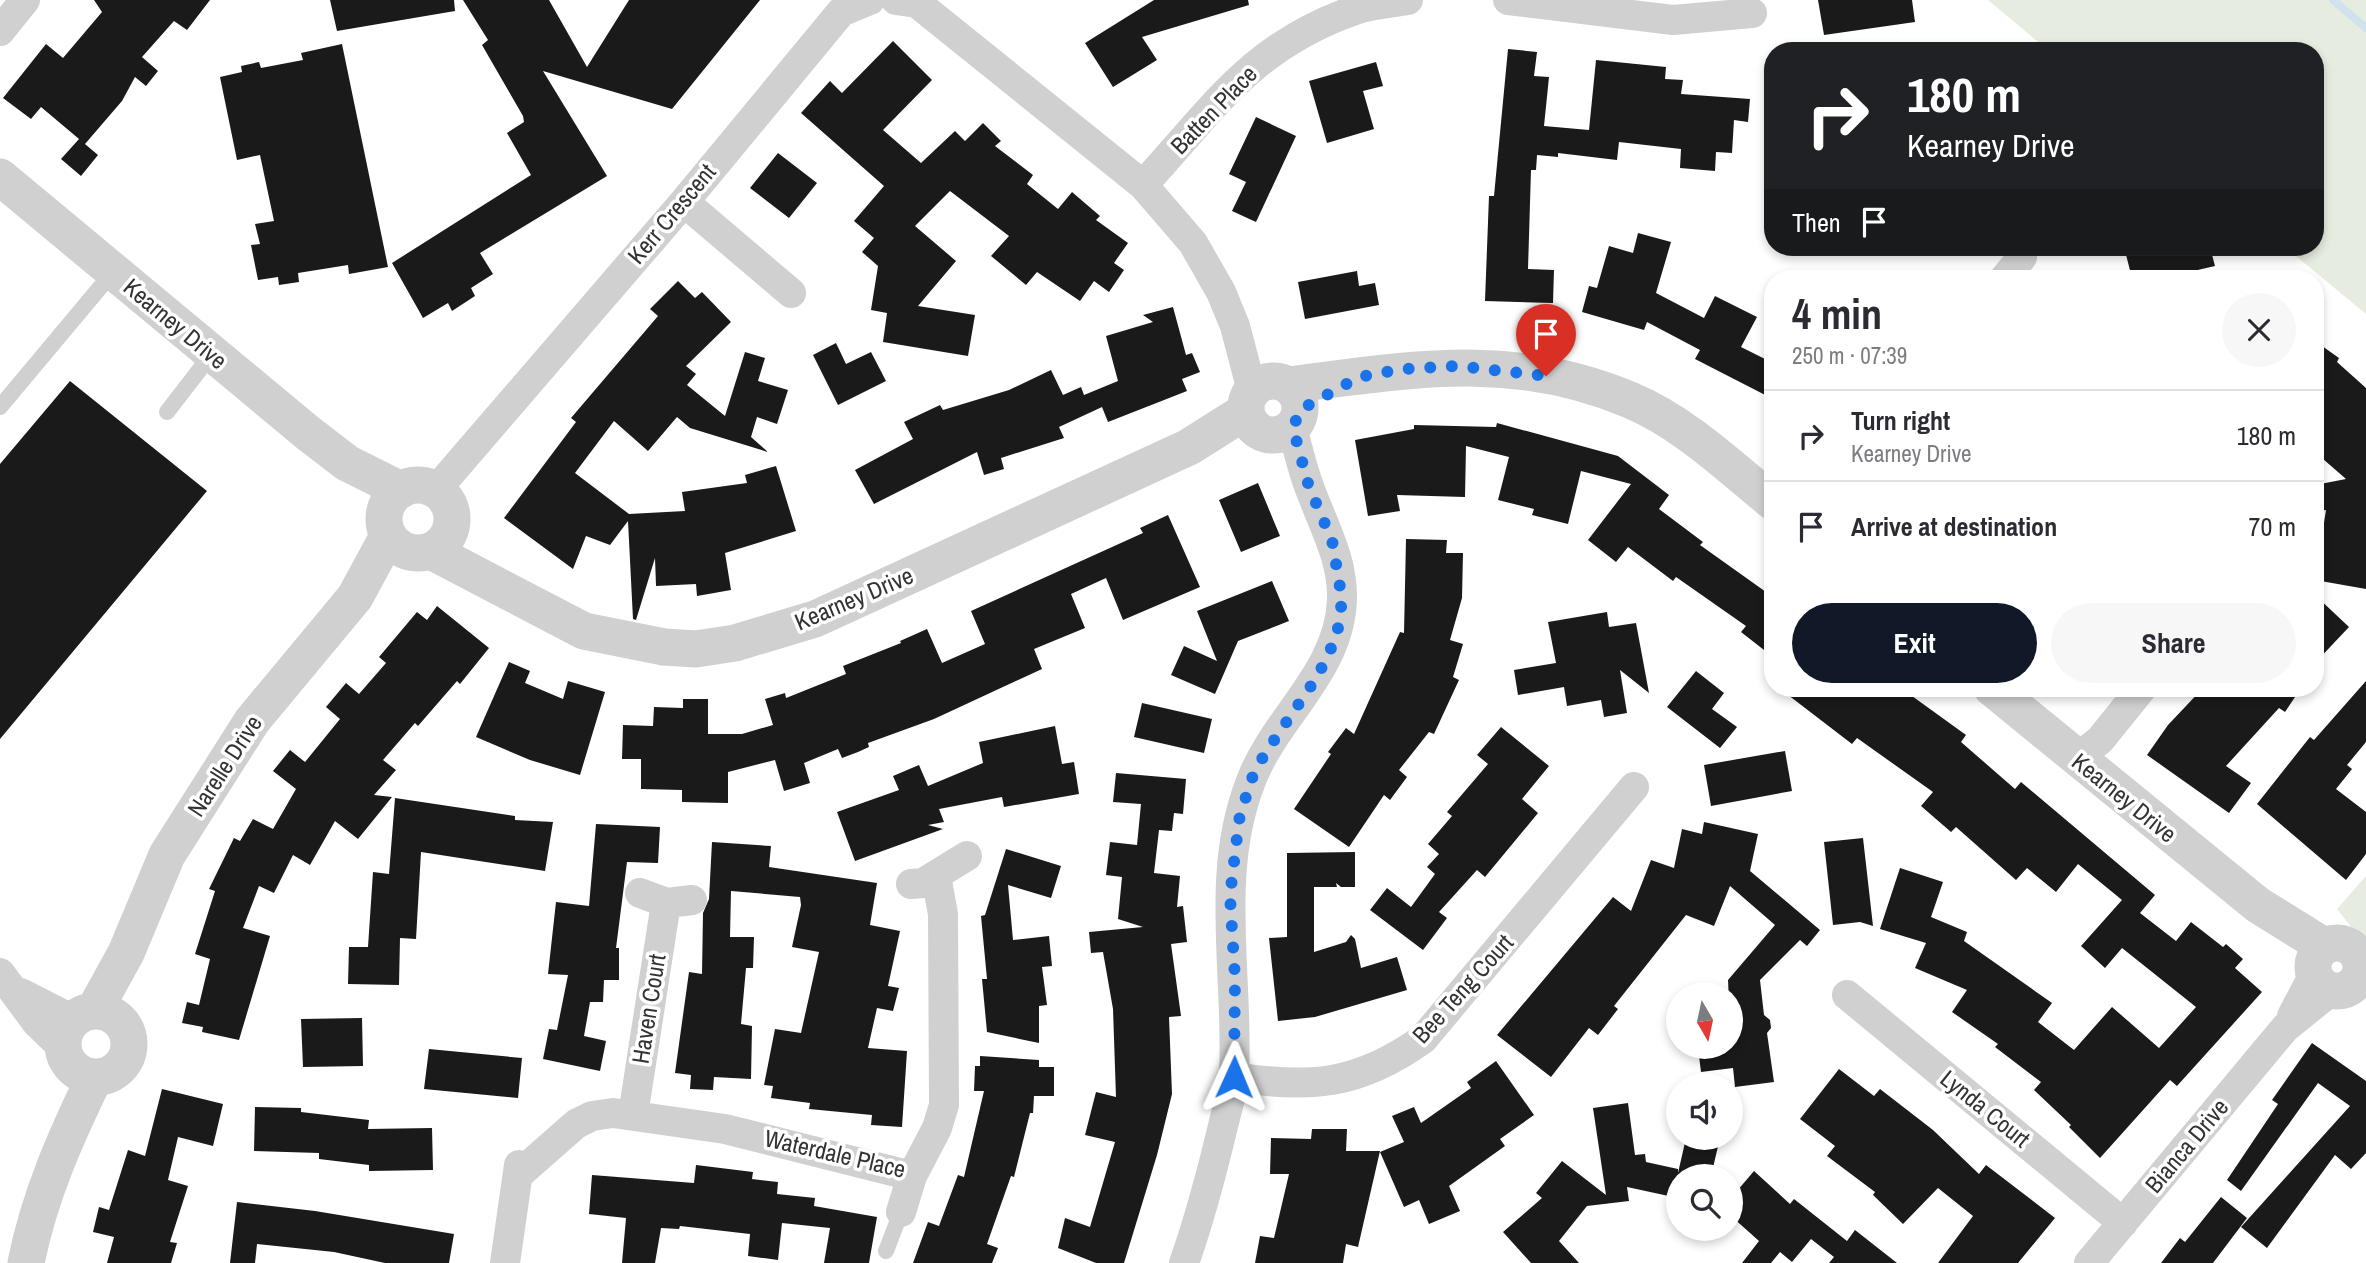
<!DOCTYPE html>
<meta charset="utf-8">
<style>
:root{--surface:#fff;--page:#f7f7f7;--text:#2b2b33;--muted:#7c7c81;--line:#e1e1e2;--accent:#111827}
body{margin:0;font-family:"Archivo Narrow",sans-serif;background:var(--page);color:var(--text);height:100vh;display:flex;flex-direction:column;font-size:26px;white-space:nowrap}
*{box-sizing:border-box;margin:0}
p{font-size:23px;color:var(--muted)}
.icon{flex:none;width:38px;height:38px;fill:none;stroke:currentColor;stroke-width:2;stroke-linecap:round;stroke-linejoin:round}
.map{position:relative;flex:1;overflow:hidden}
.sheet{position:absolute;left:1764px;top:270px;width:560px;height:427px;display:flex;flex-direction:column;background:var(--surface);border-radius:28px;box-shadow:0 4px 10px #0003}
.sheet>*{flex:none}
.top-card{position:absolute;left:1764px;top:42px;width:560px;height:214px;border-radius:28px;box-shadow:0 4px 10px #0003;background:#202124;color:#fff;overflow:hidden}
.needle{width:46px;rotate:171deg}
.fabs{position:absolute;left:1666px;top:982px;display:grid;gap:14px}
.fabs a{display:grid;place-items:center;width:77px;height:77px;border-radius:50%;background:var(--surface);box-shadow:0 4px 10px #0003;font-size:35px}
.pin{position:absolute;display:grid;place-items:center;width:60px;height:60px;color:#fff;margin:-72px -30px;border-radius:50% 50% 50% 0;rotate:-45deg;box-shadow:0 0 7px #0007}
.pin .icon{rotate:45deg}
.me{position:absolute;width:77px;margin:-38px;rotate:1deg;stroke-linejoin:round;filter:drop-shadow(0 0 5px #0008)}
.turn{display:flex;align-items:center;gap:24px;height:147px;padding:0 28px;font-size:32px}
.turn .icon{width:91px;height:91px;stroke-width:2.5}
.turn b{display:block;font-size:49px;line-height:60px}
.then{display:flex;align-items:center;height:66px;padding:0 28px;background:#0003;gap:14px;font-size:26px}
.round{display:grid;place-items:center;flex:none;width:74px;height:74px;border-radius:37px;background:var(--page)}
.headline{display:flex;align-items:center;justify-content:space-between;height:119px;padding:0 28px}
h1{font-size:42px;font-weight:700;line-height:52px}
.primary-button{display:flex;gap:14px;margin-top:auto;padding:14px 28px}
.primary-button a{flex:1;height:80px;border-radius:42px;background:var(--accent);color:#fff;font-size:28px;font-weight:700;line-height:80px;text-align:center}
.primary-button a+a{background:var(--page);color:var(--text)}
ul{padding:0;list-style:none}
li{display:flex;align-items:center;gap:21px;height:91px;padding:0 28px;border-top:2px solid var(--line)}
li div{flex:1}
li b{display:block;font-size:26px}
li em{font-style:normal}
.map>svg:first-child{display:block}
.green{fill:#e6ecdf}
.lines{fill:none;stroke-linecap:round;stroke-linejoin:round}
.stream{stroke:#cfe2ee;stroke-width:8}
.building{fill:#1a1a1a}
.service{stroke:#d0d0d0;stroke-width:16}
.minor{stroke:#d0d0d0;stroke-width:30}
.tertiary{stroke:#d0d0d0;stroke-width:37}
.route{stroke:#1a73e8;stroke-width:12;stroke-dasharray:0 21.6}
.labels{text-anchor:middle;stroke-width:7;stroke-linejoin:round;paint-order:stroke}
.street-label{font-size:24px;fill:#333;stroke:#fff}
</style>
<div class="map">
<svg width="2366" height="1263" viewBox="0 0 2366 1263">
<rect width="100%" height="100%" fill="#fff"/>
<path class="green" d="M1988,0H2366V314L2285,247H2315V51H2049Z
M2366,876V946L2337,909Z"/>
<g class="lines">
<path class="stream" d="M2333,0L2366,28"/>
</g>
<path class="building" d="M94,0H210L187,30L174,21L142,57L158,71L146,86L135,77L122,101L85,144L41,107L31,119L3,98L46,44L63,58L102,12Z
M330,0H454L455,11L337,31Z
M463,0H549L587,67L629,0H760L672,109L543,71L607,176L480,253L493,274L471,288L475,296L452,311L448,303L423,318L392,263L531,175L507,133L524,122L523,116L482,45L488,40Z
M1154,0H1248L1249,5L1142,37L1157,60L1113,87L1085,43Z
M1818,0H1912L1915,22L1824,35Z
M893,41L932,80L883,130L921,163L955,131L965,141L983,123L1001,141L995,146L1033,175L1027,184L1058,209L1072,192L1100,216L1096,220L1128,243L1114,263L1124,270L1109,292L1094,281L1080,301L1037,272L1026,285L991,256L1009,236L950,191L915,226L956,261L918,306L975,315L968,356L883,342L887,313L871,310L878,266L862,252L874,238L854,221L884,186L801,113L830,81L842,93Z
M342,44L388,267L349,274L348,265L298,273L299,282L279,285L278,277L258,280L251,245L260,244L255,224L274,221L260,155L237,160L220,77L242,72L241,66L259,62L261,68L303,60L301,53Z
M1508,49L1537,52L1534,76L1549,77L1544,126L1589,130L1596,60L1666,67L1665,79L1683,80L1681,94L1750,99L1748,122L1734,120L1732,153L1716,152L1715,171L1680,168L1681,149L1619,142L1617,160L1558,153V157L1537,155L1536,170H1531L1528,269L1554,270L1553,303L1485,301L1489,196H1494Z
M1376,62L1383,86L1363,91L1374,129L1327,143L1309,81Z
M1256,117L1296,136L1256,222L1232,211L1246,182L1229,174Z
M79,139L98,155L81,176L61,159Z
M778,153L817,183L789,218L750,188Z
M1638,233L1671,242L1656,293L1704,318L1715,296L1757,317L1741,347L1773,363V399L1695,359L1700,350L1647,322L1644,330L1582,312L1589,286L1597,288L1609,246L1633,253Z
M2124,247H2210L2215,266L2163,278H2132Z
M1357,271L1359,286L1375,283L1379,305L1305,319L1298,282Z
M678,281L695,298L702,292L731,322L686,366L696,374L687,385L725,416L745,352L765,358L758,381L788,390L777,424L757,417L751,437L768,452L690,428L677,417L648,451L614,421L575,473L629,514L685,511L682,492L747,483L745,475L776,466L796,531L725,553L731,590L697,596L696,584L656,586L655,558L636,620L633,619L628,521L610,545L586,536L573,569L504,518L576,422L571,418L658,316L650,309Z
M1173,307L1186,355L1192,353L1200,372L1182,379L1187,391L1108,422L1102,407L1059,427L1064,438L1001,458L1004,469L984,475L977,452L874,504L855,470L913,439L904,422L940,405L943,410L1009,390L1051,370L1063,395L1081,387L1084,395L1118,381L1106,336L1153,322L1143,315Z
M2315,341L2339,358L2337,362L2366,388V589L2315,580L2326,510L2315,512V485L2346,479L2315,452Z
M836,343L846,364L871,352L886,381L838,405L813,355Z
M70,381L207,491L0,739V464Z
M1497,423L1618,456L1669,495L1659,509L1703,542L1700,545L1773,597V657L1741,632L1746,626L1676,577L1673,581L1628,547L1616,562L1588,540L1631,484L1581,471L1568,524L1532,515L1534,509L1498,500L1509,457L1466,446L1465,497L1397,495L1400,511L1368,516L1355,440L1414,429V425L1496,427Z
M1258,483L1280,536L1241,552L1219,500Z
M1168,515L1200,587L1123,620L1106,578L1071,594L1085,628L1034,649L1042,669L934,719L868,743L869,747L858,752L842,758L838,749L804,763L810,783L784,791L775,760L728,772V803L682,802V790L641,789V759H622L623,725L653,726L654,707L683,708V699H708V734H742L773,725L765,699L785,693L786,698L846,674L843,666L901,643L900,641L927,629L942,663L985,644L971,611L1143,533L1140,528Z
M1406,539L1447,540L1446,553H1463L1462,598L1450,640L1463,644L1453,677L1459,680L1434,734L1429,732L1399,770L1407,777L1390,800L1384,795L1349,847L1294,809L1331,754L1328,752L1346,728L1354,734L1400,632L1404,633Z
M1272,581L1289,621L1238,641L1215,694L1171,675L1184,646L1217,661L1197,611Z
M2315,595L2349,627L2315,663Z
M437,606L489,648L460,684L457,681L418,726L415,723L383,760L396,770L374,795L392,797L358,839L335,821L310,865L293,855L274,893L259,886L243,928L270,936L239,1040L202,1032L203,1027L182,1023L187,1002L199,1005L210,959L195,954L215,891L209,889L234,838L240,841L253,819L273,829L296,789L273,771L290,750L305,762L340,719L326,707L346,683L359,694L386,663L379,657L417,612L427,620Z
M1607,612L1609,627L1636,623L1649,693L1620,670L1627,713L1604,717L1601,700L1567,706L1564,687L1518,695L1514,670L1556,663L1548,622Z
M509,662L530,671L525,683L563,699L568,681L605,692L580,775L530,760L476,737Z
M1696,671L1724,693L1712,709L1737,727L1720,748L1667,707Z
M2366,681V742L2347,765L2352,769L2336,789L2366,812V854L2346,880L2257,804L2310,737L2314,740Z
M1779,688H1918L1912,696L1966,735L1961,742L2015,789L2021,782L2155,895L2140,913L2176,941L2191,922L2223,947L2226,944L2243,959L2235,968L2262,992L2177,1086L2170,1080L2100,1158L2069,1127L2071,1125L2034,1090L2041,1082L1995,1047L1998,1044L1952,1012L1967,990L1915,968L1926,943L1880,929L1900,868L1943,882L1931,917L1967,932L1964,941L2052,1003L2038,1022L2074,1050L2112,1007L2159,1048L2196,1007L2122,948L2105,968L2081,946L2122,900L2078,864L2056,892L2027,868L2016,880L1956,827L1951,832L1921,806L1933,792L1857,738L1852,744Z
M2203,688H2301L2285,712L2279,708L2226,766L2251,783L2229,813L2147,755L2168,725Z
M1142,703L1212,719L1204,753L1134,737Z
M1055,726L1062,764L1074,762L1079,794L1004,807L1002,797L939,809L944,822L928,825L943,829L855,861L837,812L899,790L893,776L919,765L928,786L983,763L979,742Z
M1501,727L1549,766L1522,799L1538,813L1485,877L1477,870L1439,912L1447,918L1423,950L1370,910L1387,888L1411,907L1435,874L1427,867L1439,854L1428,844L1452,816L1447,812L1488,764L1477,755Z
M1785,751L1792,791L1711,806L1704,765Z
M1116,773L1186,779L1183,814L1174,813L1172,831L1159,830L1154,873L1180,876L1177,907L1183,906L1187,942L1171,944L1181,1016L1169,1017L1172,1094L1157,1155L1124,1263H1096L1058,1248L1065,1218L1090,1227L1115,1142L1085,1135L1096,1092L1116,1097L1113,1009L1103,952L1091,953L1089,932L1143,927L1118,919L1122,877L1106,875L1110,842L1137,845L1141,804L1113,802Z
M395,798L515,816V820L553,822L545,871L421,852L416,939L400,938L399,985L348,984L349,947H368L373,872L389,874Z
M1704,822L1758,834L1750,871L1820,930L1807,946L1800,940L1760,980L1764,1015L1770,1020L1771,1028L1767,1033L1774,1082L1735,1087L1733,1068L1701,1072L1698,1048L1731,1046L1728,980L1775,925L1730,886L1714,926L1686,915L1614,1006L1618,1009L1598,1035L1589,1028L1551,1077L1497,1035L1613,897L1631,911L1651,860L1674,868L1682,829L1702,834Z
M596,824L660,827L658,863L627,862L616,948H619V980H604L603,1002H590L584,1036L606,1041L600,1071L543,1059L549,1029L557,1030L568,975L548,974L556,902L589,906Z
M1863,838L1873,926L1860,922L1833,925L1824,842Z
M712,842L771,846L769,867L877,883L870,925L900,931L888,986L899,988L893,1011L877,1008L868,1048L907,1051L902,1127L871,1125L872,1115L809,1109L810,1103L771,1098L773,1086L764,1085L775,1029L801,1033L819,952L792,947L801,905L800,897L731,891L730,937H754L753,968H746L741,1024L752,1026L751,1079L714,1077L713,1090L690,1089L691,1075L675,1073L689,972L702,974L703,913L709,899Z
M1006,849L1061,866L1051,898L1008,885L1013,940L1049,936L1052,966L1042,967L1047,1005L1039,1006V1043L987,1032L982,979H987L981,916L985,915Z
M1355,852V887H1341L1336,883L1337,887H1314V952L1346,942L1351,935L1355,939L1361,968L1397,957L1407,990L1315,1017L1278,1021L1269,938L1287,937V853Z
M362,1018L363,1066L303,1067L301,1019Z
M2312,1043L2366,1081V1153L2351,1169L2335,1155L2267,1248L2241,1227L2350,1106L2318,1083L2241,1191L2227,1180L2278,1104L2272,1100Z
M429,1049L522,1058L518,1098L424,1089Z
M980,1056L1039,1060V1067H1054V1096H1034L1033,1113H1030L1014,1177L1011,1176L987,1244L998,1248L992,1263H913L928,1222L939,1226L958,1175L964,1177L984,1091H974L975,1066H980Z
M1496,1061L1534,1115L1500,1139L1505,1146L1449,1186L1460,1211L1429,1224L1419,1200L1404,1207L1380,1152L1404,1142L1392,1116L1414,1107L1421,1123L1471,1088L1467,1082Z
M1839,1069L1874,1096L1880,1089L1933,1130L1979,1174L1986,1165L2055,1218L2018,1263H1938L1973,1216L1938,1188L1903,1224L1873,1195L1875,1192L1827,1156L1835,1146L1800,1119Z
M162,1089L223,1104L213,1146L178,1137L168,1180L188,1186L170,1242L177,1243L171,1263H107L114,1237L93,1232L99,1207L109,1210L128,1150L145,1156Z
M1628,1103L1635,1155L1645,1154L1646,1162L1678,1169V1173L1686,1138H1720L1711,1176H1678V1198L1627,1187L1629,1201L1587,1206L1559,1241L1579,1263H1531L1503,1232L1542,1198L1536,1193L1562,1161L1606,1195L1593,1108Z
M255,1107L301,1108V1112L369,1120L368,1129L432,1128L433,1170L369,1171V1165L319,1159V1153L254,1151Z
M1312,1129H1347L1346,1151H1380L1358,1247L1346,1244L1343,1263H1255L1260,1236L1274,1238L1289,1174H1270L1271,1138L1311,1139Z
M696,1165L753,1172L752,1179L778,1182L777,1194L815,1198L814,1206L877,1217L869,1263H824L830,1228L782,1223L778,1260L748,1256L750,1234L680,1226L679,1229L661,1228L655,1263H622L626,1218L589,1214L592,1175L694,1183Z
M1754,1171L1790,1204L1794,1199L1847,1241L1855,1230L1897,1263H1829L1834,1257L1811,1239L1792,1262L1780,1252L1771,1263H1742L1759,1241L1731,1216V1198Z
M2221,1197L2247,1218L2213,1263H2161L2180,1238L2185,1242Z
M237,1202L315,1211L454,1234L449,1263H385L334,1252L257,1244L255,1263H230Z"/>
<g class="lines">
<path class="service" d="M0,407L113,272
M167,412L211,355
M886,1251L901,1212"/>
<path class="minor" d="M896,0L917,3L1143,185L1193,243L1221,292L1235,326L1252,391
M1508,0L1673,20L1752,13
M0,31L25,0
M1143,185C1213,109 1251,46 1355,10C1371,4 1391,3 1408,0
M684,202L791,293
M2005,278L2022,257
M436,490L684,202L841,12L870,0
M2076,759L2100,740L2142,688
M911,884L923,883L967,856
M640,893L667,903L692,900
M0,973L37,1023L64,1049
M21,993L74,1020
M1847,995L2123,1223
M2292,1016L2314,974
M1234,1077C1310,1089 1359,1085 1423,1039L1634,787
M633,1115L666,903
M518,1175L576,1124L592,1116L613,1113L725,1129L912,1176L937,1128L944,1105L943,914L936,876
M901,1212L912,1176
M505,1263L519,1165
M1184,1263C1200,1218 1212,1172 1223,1126C1227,1109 1233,1091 1234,1074C1239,977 1214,874 1251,781C1275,717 1340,672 1342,599C1343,559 1323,525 1310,489C1302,469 1298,448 1292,428
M2089,1263L2285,1028L2331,991"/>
<path class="tertiary" d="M0,177L308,433L347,463L401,490
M1246 408a27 27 0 1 1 54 0a27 27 0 1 1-54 0Z
M1288,385C1409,370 1512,350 1630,400C1683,422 1728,465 1773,502
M384 519a34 34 0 1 1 68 0a34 34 0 1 1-68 0Z
M431,551L584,631L664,647L696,649L735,643L815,619L1189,447L1246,411
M1992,688L2258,905L2324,946
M2313 967a24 24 0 1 1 48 0a24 24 0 1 1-48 0Z
M94,1011L126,953L167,855L252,721L355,597L388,536
M63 1044a33 33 0 1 1 66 0a33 33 0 1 1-66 0Z
M26,1263C39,1197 66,1136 95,1077"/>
</g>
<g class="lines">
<path class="route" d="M1234,1077L1235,978L1230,896L1239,820L1251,780L1264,755L1315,680L1329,654L1339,625L1342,599L1332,540L1309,487L1293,428L1300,410L1359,377L1402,369L1458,366L1546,376"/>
</g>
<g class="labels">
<g class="street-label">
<text transform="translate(1214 110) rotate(-46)" y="8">Batten Place</text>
<text transform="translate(672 214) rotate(-50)" y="8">Kerr Crescent</text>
<text transform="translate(175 324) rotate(40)" y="8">Kearney Drive</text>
<text transform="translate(854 599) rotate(-23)" y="8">Kearney Drive</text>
<text transform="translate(225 766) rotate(-57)" y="8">Narelle Drive</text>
<text transform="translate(2124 798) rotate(39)" y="8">Kearney Drive</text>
<text transform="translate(1463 989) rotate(-48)" y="8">Bee Teng Court</text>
<text transform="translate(649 1009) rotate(-81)" y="8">Haven Court</text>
<text transform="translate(1985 1109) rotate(39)" y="8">Lynda Court</text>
<text transform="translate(2187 1146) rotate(-50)" y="8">Bianca Drive</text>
<text transform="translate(835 1154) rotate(13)" y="8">Waterdale Place</text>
</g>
</g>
</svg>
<div class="fabs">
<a><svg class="needle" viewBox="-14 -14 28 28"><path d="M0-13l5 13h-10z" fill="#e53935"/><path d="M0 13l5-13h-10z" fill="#7c7c81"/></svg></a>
<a><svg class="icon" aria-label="sound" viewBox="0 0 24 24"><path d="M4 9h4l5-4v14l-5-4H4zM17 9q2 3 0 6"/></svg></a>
<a><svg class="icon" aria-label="search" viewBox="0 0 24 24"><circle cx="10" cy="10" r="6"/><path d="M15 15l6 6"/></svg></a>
</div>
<div class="pin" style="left:1546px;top:376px;background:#d93025"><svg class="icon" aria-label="arrive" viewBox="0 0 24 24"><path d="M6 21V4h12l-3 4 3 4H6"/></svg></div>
<svg class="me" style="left:1234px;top:1077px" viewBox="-20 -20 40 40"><path d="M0-17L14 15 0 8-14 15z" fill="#1a73e8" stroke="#fff" stroke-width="4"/></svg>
<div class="top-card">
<div class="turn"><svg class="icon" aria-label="right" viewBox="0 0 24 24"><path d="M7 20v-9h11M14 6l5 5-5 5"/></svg><div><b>180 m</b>Kearney Drive</div></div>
<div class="then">Then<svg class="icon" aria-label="arrive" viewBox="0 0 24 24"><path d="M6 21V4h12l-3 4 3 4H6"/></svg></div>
</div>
<section class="sheet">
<div class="headline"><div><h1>4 min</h1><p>250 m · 07:39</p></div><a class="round"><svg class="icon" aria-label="close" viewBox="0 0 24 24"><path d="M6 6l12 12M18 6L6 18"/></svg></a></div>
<ul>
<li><svg class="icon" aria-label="right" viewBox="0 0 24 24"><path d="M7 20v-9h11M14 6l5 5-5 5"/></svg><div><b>Turn right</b><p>Kearney Drive</p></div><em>180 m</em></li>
<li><svg class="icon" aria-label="arrive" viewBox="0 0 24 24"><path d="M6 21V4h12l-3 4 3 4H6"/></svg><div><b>Arrive at destination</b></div><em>70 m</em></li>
</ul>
<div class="primary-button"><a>Exit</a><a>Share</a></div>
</section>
</div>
